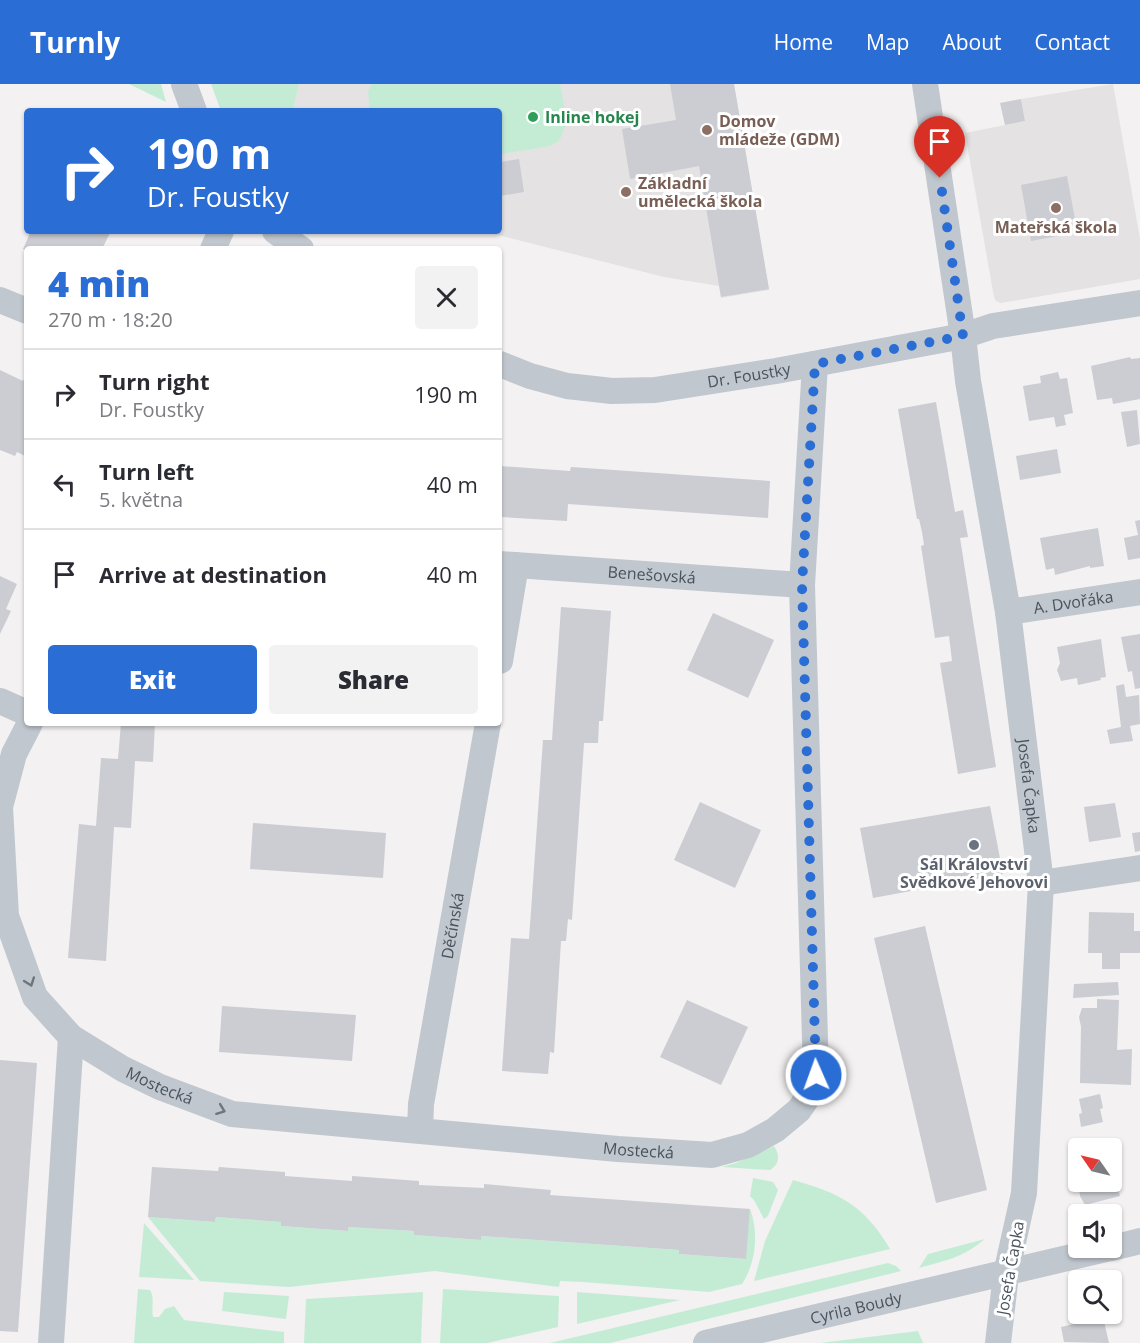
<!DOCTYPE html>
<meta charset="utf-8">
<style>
:root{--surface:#fff;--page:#f2f2f3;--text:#2b2b33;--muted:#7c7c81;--line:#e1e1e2;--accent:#2a6dd5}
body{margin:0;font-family:"Open Sans",sans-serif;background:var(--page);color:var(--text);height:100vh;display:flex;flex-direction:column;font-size:22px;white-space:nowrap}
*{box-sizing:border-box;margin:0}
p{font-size:20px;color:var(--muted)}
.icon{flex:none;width:33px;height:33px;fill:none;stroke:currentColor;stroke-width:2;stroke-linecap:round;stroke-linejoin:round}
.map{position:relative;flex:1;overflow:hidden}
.panel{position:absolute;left:24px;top:162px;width:478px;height:480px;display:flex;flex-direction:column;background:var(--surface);border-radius:6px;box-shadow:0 2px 4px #0004}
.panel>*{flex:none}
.guide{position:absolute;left:24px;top:24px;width:478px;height:126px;border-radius:6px;box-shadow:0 2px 4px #0004;background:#2a6dd5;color:#fff;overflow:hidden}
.needle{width:39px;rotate:304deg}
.fabs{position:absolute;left:1068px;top:1054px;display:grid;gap:12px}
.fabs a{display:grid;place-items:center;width:54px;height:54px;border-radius:6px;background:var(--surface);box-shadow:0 2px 4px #0004;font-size:30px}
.pin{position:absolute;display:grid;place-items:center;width:51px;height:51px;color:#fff;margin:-62px -26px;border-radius:50% 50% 50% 0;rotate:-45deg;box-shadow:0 0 6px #0007}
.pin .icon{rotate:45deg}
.me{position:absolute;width:66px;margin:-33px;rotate:358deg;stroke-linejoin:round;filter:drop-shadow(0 0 4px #0008)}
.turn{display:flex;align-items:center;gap:21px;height:126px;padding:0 24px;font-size:27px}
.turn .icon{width:78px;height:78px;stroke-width:2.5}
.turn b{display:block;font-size:42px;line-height:51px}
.round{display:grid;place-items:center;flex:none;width:63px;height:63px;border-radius:6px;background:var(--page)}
.headline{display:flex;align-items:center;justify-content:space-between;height:102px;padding:0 24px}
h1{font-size:36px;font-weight:800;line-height:45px;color:var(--accent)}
.action{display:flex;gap:12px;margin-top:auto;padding:12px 24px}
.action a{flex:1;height:69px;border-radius:6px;background:var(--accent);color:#fff;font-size:24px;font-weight:800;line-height:69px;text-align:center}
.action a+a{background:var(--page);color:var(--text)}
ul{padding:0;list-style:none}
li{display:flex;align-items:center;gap:18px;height:90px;padding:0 24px;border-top:2px solid var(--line)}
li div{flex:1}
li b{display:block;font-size:22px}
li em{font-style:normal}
header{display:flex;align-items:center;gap:36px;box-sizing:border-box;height:84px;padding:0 30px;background:var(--accent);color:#fff}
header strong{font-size:28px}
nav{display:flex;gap:33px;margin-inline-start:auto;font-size:21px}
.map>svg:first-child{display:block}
.education{fill:#e4e2e2}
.green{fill:#c4ecd5}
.building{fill:#cbcdd3}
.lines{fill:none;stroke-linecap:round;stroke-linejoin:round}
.minor{stroke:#c0c7ce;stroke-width:26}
.oneway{stroke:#6d767f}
.route{stroke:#2a6dd5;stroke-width:10;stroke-dasharray:0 18}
.leisure-dot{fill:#2e9e5b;stroke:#fff;stroke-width:2}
.education-dot{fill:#8d6e63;stroke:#fff;stroke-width:2}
.worship-dot{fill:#6b7280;stroke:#fff;stroke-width:2}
.labels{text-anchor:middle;stroke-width:6;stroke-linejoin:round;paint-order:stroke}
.leisure-label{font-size:16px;font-weight:bold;fill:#27864d;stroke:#fff;text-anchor:start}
.education-label{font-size:16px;font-weight:bold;fill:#785e54;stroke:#fff;text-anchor:start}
.street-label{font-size:16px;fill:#4a535d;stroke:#fff}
.worship-label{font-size:16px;font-weight:bold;fill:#5b616d;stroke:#fff}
</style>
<header>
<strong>Turnly</strong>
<nav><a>Home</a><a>Map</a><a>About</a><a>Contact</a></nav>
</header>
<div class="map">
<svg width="1140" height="1259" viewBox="0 0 1140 1259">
<rect width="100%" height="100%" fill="#f3f1f1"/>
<path class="education" d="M299,0H734L769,206L721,214L719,202L664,193L482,147H500V27H293Z
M1113,0L1140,155V195L1001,219L996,217L994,213L965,49L1025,37L1021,15Z"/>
<path class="green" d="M129,0H161L166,18Z
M211,0H299L293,27H221Z
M372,0H560L567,38L559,57L550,62L500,70V27H370L368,7Z
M774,1062C780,1071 780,1080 770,1086L722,1083L736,1079Z
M753,1094L773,1098L778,1106L768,1132L764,1135L754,1116L750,1112Z
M793,1096C840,1109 865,1122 890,1165L754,1197L765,1157Z
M750,1125C759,1148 756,1179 742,1200L709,1208L583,1198L560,1197L559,1203L435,1187L289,1203L200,1197L148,1133L215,1138L216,1133L281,1138V1142L347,1147L348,1143L414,1147V1151L480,1156L481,1152L679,1166V1170L745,1175Z
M144,1139L194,1196L139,1193Z
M985,1155C962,1174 947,1176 919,1184L928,1170Z
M888,1179L896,1182L901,1187L610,1259H550Z
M138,1205L150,1206C155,1214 151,1224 153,1233H159L165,1225L174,1222L184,1236L284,1248V1259H134Z
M443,1205L559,1212L558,1243L487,1259H440Z
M224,1208L289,1212L286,1235L222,1227Z
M423,1208L421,1259H304L306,1215Z
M577,1208L680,1216L577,1240Z
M918,1247L923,1259H820Z"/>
<path class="building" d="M670,0H734L769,205L721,213L699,82L630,95L622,45L676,36Z
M1021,15L1025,37L1005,41L1000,19Z
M519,75L524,108L500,112V78Z
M1067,92L1075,135L1071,136L1072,142L1062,144L1063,151L1031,157L1021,101Z
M31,147H105L110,149L102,165L27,166L23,165Z
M1130,273L1131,275L1140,274V315L1113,320L1112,314L1097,316L1091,282Z
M0,286L23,297L25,293L27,294V373L17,368L15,372L0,366Z
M1058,288L1060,295L1067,294L1073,329L1064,331L1066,341L1056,343L1054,333L1029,337L1023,302L1041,299L1040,292Z
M936,318L955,428L963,426L968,453L960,454L996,683L958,690L940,579L952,577L949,552L935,554L921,462L924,461L922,448L919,435H917L898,325Z
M1137,326L1140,360L1127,363L1121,328Z
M1057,365L1061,389L1020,396L1016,372Z
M500,382L570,387L571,383L770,397L768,434L568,420L567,437L500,433Z
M1140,436V474L1128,476L1124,454L1138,451L1135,437Z
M1098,444L1104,482L1090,484V482L1055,491L1054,484L1046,486L1040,454Z
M0,492L17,500L6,525L11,527L0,550Z
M561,523L611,527L603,637H599L598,659H584L572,836L568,835L566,857H561L554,969L550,968L548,990L502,987L511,854L529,855L543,656H552Z
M713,529L774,556L748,614L687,586Z
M1140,550V604L1135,605L1132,587L1128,588L1121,553Z
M1101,555L1106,593L1100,594L1101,596L1078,601L1077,594L1061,597L1057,586L1060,579L1057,563Z
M1124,600L1126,613L1139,611L1140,640L1130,642L1133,657L1110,660L1107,646L1121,643L1116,602Z
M121,639H155L153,678L135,677L131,744L114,743L106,877L68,874L79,740L96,742L101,674L118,675Z
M700,718L761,746L735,804L674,776Z
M1115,719L1121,753L1089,758L1084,723Z
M990,722L1003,790L873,814L860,744Z
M253,739L386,749L383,794L250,785Z
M1140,748V767L1135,768L1132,749Z
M1089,828L1134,829V847H1140V869H1120V885H1102V869H1088Z
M925,842L987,1106L936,1119L874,854Z
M1118,898L1119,911L1073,914L1074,900Z
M1097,915L1119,916L1117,966L1132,965L1131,1001L1080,999L1081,943L1079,933L1082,924H1097Z
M687,916L748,943L721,1001L660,973Z
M222,922L356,931L352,977L219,968Z
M0,976L37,979L18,1248L0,1247Z
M1100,1010L1103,1024L1100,1025L1103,1038L1081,1043L1079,1030L1082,1029L1079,1015Z
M1112,1079L1120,1112L1085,1121L1080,1112L1078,1098H1112Z
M152,1083L218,1087L219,1083L285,1088V1092L352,1097V1092L419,1097V1101L484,1104V1100L551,1106L550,1111L750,1125L746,1175L679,1170V1166L481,1152V1156L414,1151V1147L348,1143V1147L281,1142V1138L216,1133L215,1138L148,1133Z
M1103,1233L1109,1259L1064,1258L1061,1243Z"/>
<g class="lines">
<g class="minor">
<path d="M184,0L194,27"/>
<path id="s1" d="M925,0L963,252L968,297L1008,528L1041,799L1024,1109L1006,1190L998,1259"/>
<path d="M275,147L301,165"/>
<path d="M213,165L221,147"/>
<path d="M0,216L27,227"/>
<path id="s2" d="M500,280L530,292L567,302L612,307L655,306L776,287L963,252L993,242L1140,219"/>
<path id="s3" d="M500,480L802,501"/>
<path id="s4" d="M1008,528L1140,508"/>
<path d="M500,577L516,481"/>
<path d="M0,617L27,629"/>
<path id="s5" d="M30,639L14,670L0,723L6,832L35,913L71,953L123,985L160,1003L232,1030L618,1065L712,1071L748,1061L775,1046L799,1026L810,1010L816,991L802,501L815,280"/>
<path d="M1041,799L1140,784"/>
<path id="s6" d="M420,1046L421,1020L488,639"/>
<path d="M1112,1164L1140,1157"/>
<path d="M51,1259L71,953"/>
<path id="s7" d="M706,1259L1110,1164"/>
</g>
</g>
<defs><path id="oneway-chevron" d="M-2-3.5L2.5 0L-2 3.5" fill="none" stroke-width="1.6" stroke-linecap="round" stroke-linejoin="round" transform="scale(1.5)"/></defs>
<g class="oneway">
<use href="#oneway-chevron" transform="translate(30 898) rotate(70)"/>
<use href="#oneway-chevron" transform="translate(221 1026) rotate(21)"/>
</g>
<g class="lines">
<path class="route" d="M816,991L802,501L815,280L963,252L940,94"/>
</g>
<circle class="leisure-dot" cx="533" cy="33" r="6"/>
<g class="education-dot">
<circle cx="707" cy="46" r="6"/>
<circle cx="626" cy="108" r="6"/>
<circle cx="1056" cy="124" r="6"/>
</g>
<circle class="worship-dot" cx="974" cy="761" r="6"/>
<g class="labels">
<g class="leisure-label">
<text x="545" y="39">Inline hokej</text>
</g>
<g class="education-label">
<text x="719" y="43">Domov<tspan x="719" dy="18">mládeže (GDM)</tspan></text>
<text x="638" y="105">Základní<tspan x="638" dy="18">umělecká škola</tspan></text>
<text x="1056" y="149" text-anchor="middle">Mateřská škola</text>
</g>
<g class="street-label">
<text dy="6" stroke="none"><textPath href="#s2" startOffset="254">Dr. Foustky</textPath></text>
<text dy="6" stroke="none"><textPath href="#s3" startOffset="152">Benešovská</textPath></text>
<text dy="6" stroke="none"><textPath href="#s4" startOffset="66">A. Dvořáka</textPath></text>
<text dy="6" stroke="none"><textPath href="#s1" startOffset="710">Josefa Čapka</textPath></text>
<text dy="6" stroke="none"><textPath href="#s6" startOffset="207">Děčínská</textPath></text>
<text dy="6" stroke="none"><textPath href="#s5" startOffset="440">Mostecká</textPath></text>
<text dy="6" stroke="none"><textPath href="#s5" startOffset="926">Mostecká</textPath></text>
<text transform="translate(1010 1184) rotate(-80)" y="6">Josefa Čapka</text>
<text dy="6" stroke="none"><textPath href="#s7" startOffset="154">Cyrila Boudy</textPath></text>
</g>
<g class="worship-label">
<text x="974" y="786">Sál Království<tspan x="974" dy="18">Svědkové Jehovovi</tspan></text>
</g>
</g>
</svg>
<div class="fabs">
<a><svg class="needle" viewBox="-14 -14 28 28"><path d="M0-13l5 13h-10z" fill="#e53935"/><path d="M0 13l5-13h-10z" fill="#7c7c81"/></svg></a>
<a><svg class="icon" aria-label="sound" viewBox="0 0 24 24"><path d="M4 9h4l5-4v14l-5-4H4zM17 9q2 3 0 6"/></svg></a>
<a><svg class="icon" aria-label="search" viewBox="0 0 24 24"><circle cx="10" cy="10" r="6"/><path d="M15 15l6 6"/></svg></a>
</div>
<div class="pin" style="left:940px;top:94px;background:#d93025"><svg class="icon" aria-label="arrive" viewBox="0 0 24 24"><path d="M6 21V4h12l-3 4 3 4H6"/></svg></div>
<svg class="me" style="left:816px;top:991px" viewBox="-20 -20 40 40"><circle r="17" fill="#2a6dd5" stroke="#fff" stroke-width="3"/><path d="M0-11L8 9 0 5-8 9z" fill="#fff"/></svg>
<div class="guide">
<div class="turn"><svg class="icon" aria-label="right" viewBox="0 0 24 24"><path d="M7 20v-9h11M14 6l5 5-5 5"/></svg><div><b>190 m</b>Dr. Foustky</div></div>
</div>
<section class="panel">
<div class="headline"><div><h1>4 min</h1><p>270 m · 18:20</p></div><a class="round"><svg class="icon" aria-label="close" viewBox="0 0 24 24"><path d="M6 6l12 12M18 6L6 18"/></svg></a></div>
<ul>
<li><svg class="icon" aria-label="right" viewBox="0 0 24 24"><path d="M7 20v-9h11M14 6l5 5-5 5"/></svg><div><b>Turn right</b><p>Dr. Foustky</p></div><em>190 m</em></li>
<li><svg class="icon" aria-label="left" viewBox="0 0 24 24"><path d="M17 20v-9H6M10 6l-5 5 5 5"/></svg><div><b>Turn left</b><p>5. května</p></div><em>40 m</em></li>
<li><svg class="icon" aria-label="arrive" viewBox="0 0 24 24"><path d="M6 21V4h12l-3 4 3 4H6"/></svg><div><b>Arrive at destination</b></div><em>40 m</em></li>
</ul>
<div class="action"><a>Exit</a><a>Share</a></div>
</section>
</div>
